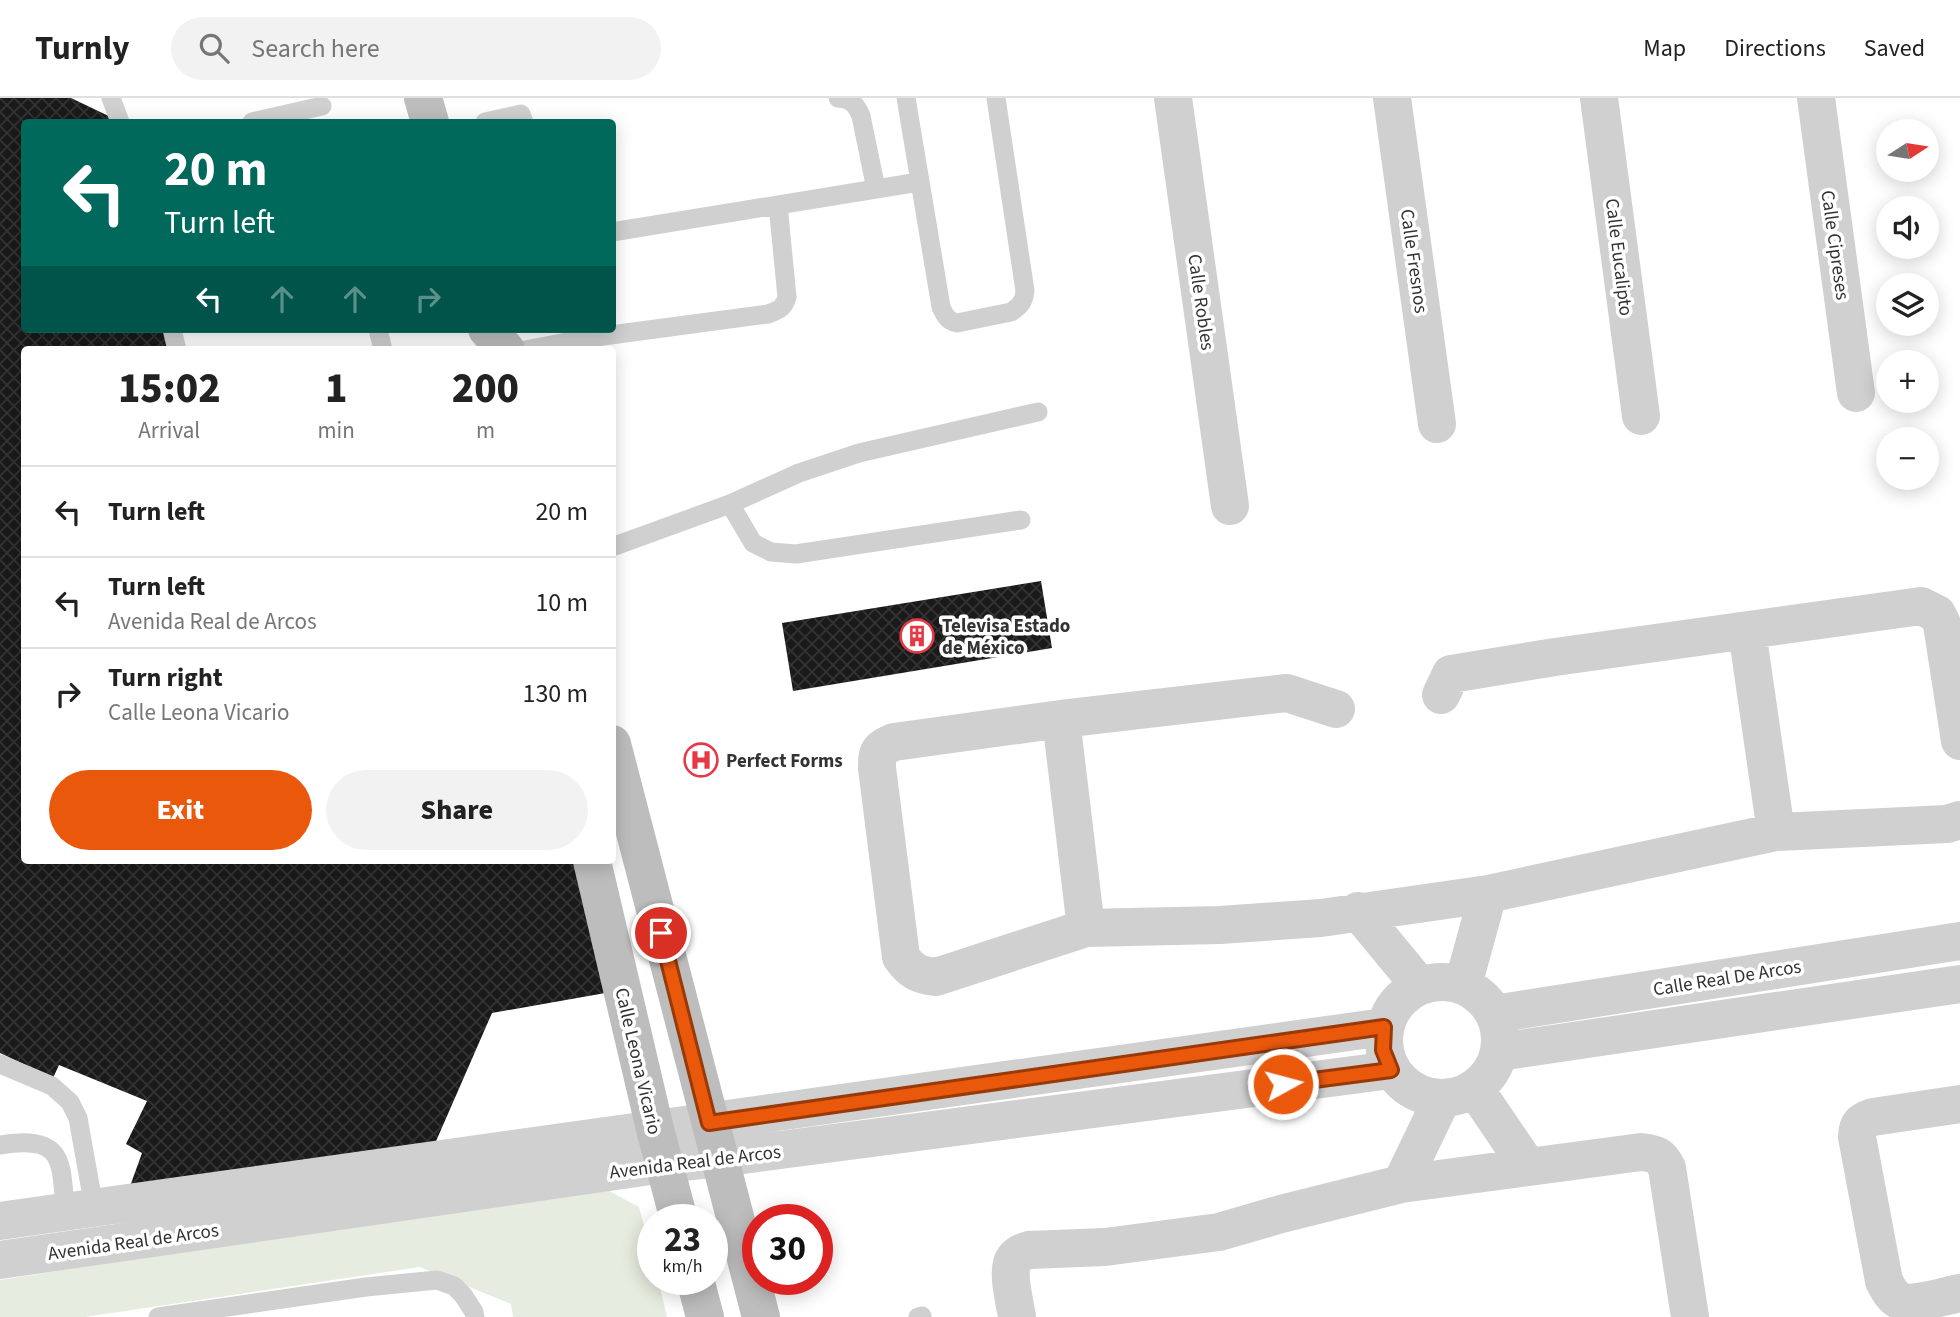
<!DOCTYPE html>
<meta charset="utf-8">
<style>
:root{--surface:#fff;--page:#f2f2f2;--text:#222;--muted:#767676;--line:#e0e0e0;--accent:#ea580c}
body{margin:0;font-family:"Source Sans 3",sans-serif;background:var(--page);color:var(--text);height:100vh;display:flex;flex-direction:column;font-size:26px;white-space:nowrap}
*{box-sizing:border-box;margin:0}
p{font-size:23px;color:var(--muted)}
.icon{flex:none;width:38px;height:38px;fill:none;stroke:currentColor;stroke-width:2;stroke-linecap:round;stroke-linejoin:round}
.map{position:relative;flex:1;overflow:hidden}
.drawer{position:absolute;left:21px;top:248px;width:595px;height:518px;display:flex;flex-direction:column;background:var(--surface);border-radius:7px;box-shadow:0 4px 18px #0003}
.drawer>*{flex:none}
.guide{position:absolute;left:21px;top:21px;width:595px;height:214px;border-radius:7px;box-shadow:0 4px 18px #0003;background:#00695c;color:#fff;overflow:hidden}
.needle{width:46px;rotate:78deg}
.controls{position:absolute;left:1876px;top:21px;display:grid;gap:14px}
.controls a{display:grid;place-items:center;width:63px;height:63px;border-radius:50%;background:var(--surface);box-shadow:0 4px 18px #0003;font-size:35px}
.speed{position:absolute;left:637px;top:1106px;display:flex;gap:14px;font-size:35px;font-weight:700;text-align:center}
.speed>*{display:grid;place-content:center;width:91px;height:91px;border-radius:50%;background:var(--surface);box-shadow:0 4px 18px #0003;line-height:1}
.speed small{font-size:18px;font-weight:400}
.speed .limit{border:10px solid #d22;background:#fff;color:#111}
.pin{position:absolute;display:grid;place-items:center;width:60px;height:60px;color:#fff;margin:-30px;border:4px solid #fff;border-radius:50%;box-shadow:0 2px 7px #0007}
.me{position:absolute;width:77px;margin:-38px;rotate:83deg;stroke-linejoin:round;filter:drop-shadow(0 0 5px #0008)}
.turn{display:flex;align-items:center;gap:24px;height:147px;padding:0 28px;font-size:32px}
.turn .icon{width:91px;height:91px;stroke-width:2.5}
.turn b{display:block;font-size:49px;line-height:60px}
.lanes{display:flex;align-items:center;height:66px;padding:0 28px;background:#0003;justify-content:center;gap:35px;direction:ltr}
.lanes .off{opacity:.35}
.eta{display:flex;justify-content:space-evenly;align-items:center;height:119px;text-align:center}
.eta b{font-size:42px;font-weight:800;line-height:49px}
.action{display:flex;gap:14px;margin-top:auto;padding:14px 28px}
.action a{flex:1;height:80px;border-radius:42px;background:var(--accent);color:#fff;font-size:28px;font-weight:800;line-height:80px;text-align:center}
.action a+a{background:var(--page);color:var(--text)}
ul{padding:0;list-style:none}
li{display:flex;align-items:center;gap:21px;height:91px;padding:0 28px;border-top:2px solid var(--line)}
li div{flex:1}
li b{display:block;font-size:26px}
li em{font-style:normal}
header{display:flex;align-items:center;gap:42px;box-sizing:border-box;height:98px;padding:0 35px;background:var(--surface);border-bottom:2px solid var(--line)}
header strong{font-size:33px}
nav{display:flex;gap:38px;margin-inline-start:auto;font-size:24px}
.search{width:490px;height:63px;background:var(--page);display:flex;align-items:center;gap:18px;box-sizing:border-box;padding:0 24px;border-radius:38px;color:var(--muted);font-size:26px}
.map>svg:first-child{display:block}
.green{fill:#e6ecdf}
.building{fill:url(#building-cross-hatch)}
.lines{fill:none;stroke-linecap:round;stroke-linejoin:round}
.service{stroke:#d0d0d0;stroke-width:19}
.minor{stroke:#d0d0d0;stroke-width:38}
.secondary{stroke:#bdbdbd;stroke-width:38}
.route-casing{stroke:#983908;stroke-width:18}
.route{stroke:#ea580c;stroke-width:12}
.labels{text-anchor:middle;stroke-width:7;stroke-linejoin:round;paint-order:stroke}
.street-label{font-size:19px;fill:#333;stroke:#fff}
.poi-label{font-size:19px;font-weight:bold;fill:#333;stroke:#fff;text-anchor:start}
</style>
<header>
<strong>Turnly</strong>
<div class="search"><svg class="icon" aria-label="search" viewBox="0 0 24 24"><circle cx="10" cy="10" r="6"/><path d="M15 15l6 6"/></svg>Search here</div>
<nav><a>Map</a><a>Directions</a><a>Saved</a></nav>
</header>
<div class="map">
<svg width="1960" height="1219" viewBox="0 0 1960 1219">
<defs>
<pattern id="building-cross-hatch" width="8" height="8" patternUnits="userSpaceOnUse" patternTransform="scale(1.75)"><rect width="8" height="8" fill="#1a1a1a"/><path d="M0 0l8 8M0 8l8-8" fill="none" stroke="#333"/></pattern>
</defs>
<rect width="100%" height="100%" fill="#fff"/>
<path class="green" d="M600,1088L639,1109L653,1161V1181H658L667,1219H513L511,1206L420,1169L85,1219H0V1182Z"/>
<path class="building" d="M0,0H71L117,22V24H24V231H166L171,252H24V763H574L611,894L492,915L430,1057L129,1091L142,1055L126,1046L147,1003L59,967L53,980L0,955Z
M1041,483L1052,550L793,593L782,525Z"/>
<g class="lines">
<path class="service" d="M111,0L120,24
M838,0C851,1 856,6 861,18L876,91
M906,0L941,209C945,218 948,223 957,225L1011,214C1020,208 1024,204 1025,193L996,0
M252,24L322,8
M485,24L521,16L524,24
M612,134L919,84
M172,231L177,252
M378,231L383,252
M525,252L588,240L768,216C779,212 784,210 787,199L778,107
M730,406L799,375L859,355L1038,314
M612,449L730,406L753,445L771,454L796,456L1021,422
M0,966L52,988L70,1004L78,1020L95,1115
M0,1047C69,1036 60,1067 66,1120
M158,1219L366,1189L437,1182L454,1188L463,1197L474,1214L475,1219
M918,1219L922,1218"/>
<path class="minor" d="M1173,0L1230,408
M1392,0L1437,326
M1599,0L1641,318
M1816,0L1856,295
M1747,533L1776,734
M1441,597L1451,576L1555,559L1921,508L1937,516L1942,526L1960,643
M1336,611L1287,595L1061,621L894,644C878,651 877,653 877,670L901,859C911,873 918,877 936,879L1086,830L1220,827L1321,820L1488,796L1776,734L1947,726L1960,722
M1061,621L1086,830
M1358,813L1419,887
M1384 942a58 58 0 1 1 116 0a58 58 0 1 1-116 0Z
M1463,887L1488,796
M1494,916L1960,843
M1499,954L1960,886
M1475,991L1528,1069
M1960,1006L1873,1019C1861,1023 1857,1026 1857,1039L1884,1183C1888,1191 1893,1201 1903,1204C1917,1207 1945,1198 1960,1195
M1401,1086L1442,1001
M0,1123L1384,929
M0,1162L664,1066L719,1060L1391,972
M1017,1219C1015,1205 1006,1172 1014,1161C1018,1155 1023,1154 1029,1152L1105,1149L1219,1134L1281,1116L1401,1086L1641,1054C1655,1056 1660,1056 1667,1070L1690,1219"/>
<path class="secondary" d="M423,0L430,24
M487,231L506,252
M612,646L761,1219
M592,763L655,1031L679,1122
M695,1181L705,1219"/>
</g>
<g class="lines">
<defs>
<path id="route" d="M661,835L709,1025L1384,929L1383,952L1391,972L1283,986"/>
</defs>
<use href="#route" class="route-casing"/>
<use href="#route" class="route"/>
</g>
<defs>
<symbol id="building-ring" viewBox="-11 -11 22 22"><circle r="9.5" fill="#fff" stroke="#e63946" stroke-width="1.5"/><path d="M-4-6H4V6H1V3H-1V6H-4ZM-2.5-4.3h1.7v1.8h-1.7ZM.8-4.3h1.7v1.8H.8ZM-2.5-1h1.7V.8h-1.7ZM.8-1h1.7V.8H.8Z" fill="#e63946"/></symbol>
<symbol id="hospital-ring" viewBox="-11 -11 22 22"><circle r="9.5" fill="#fff" stroke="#e63946" stroke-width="1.5"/><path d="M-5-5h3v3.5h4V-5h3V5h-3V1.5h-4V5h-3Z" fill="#e63946"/></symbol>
</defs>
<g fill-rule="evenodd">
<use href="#building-ring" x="898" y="519" width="38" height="38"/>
<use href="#hospital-ring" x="682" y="643" width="38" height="38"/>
</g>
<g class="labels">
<g class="street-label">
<text transform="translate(1836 147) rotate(82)" y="7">Calle Cipreses</text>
<text transform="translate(1620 159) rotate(83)" y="7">Calle Eucalipto</text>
<text transform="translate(1415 163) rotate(82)" y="7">Calle Fresnos</text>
<text transform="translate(1202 204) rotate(82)" y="7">Calle Robles</text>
<text transform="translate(1727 879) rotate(-9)" y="7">Calle Real De Arcos</text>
<text transform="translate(639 963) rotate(77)" y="7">Calle Leona Vicario</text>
<text transform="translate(695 1063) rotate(-7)" y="7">Avenida Real de Arcos</text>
<text transform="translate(133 1143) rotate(-8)" y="7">Avenida Real de Arcos</text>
</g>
<g class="poi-label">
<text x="942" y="534">Televisa Estado<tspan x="942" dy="22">de México</tspan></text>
<text x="726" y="669">Perfect Forms</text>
</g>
</g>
</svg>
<div class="controls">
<a><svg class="needle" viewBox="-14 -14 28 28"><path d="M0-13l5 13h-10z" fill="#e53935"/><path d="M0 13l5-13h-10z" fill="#767676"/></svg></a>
<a><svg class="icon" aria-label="sound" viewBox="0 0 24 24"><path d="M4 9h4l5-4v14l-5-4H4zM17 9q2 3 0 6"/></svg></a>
<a><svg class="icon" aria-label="layers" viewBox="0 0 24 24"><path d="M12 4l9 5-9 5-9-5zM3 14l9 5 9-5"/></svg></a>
<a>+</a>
<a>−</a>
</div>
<div class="speed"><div>23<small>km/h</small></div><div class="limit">30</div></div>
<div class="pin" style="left:661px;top:835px;background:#d93025"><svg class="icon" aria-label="arrive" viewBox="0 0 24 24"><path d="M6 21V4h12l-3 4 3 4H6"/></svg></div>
<svg class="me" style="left:1283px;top:986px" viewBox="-20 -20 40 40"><circle r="17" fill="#ea580c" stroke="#fff" stroke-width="3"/><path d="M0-11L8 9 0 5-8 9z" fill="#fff"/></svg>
<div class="guide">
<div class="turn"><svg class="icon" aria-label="left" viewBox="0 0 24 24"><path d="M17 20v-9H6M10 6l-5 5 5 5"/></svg><div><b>20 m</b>Turn left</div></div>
<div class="lanes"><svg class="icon" aria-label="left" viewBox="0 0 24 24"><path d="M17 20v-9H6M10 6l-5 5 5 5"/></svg><svg class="icon off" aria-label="ahead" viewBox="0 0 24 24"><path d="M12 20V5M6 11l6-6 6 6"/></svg><svg class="icon off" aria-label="ahead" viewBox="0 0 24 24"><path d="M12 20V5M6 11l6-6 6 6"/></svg><svg class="icon off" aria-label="right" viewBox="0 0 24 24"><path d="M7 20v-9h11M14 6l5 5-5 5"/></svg></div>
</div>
<section class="drawer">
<div class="eta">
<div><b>15:02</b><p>Arrival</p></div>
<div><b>1</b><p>min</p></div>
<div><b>200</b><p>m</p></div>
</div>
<ul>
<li><svg class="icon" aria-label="left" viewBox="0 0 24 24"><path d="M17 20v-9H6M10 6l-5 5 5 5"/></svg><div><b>Turn left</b></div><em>20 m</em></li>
<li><svg class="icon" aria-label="left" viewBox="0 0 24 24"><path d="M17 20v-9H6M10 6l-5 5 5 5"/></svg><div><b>Turn left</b><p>Avenida Real de Arcos</p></div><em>10 m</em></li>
<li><svg class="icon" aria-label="right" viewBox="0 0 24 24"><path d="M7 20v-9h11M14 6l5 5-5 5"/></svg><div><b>Turn right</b><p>Calle Leona Vicario</p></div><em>130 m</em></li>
</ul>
<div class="action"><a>Exit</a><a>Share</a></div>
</section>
</div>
